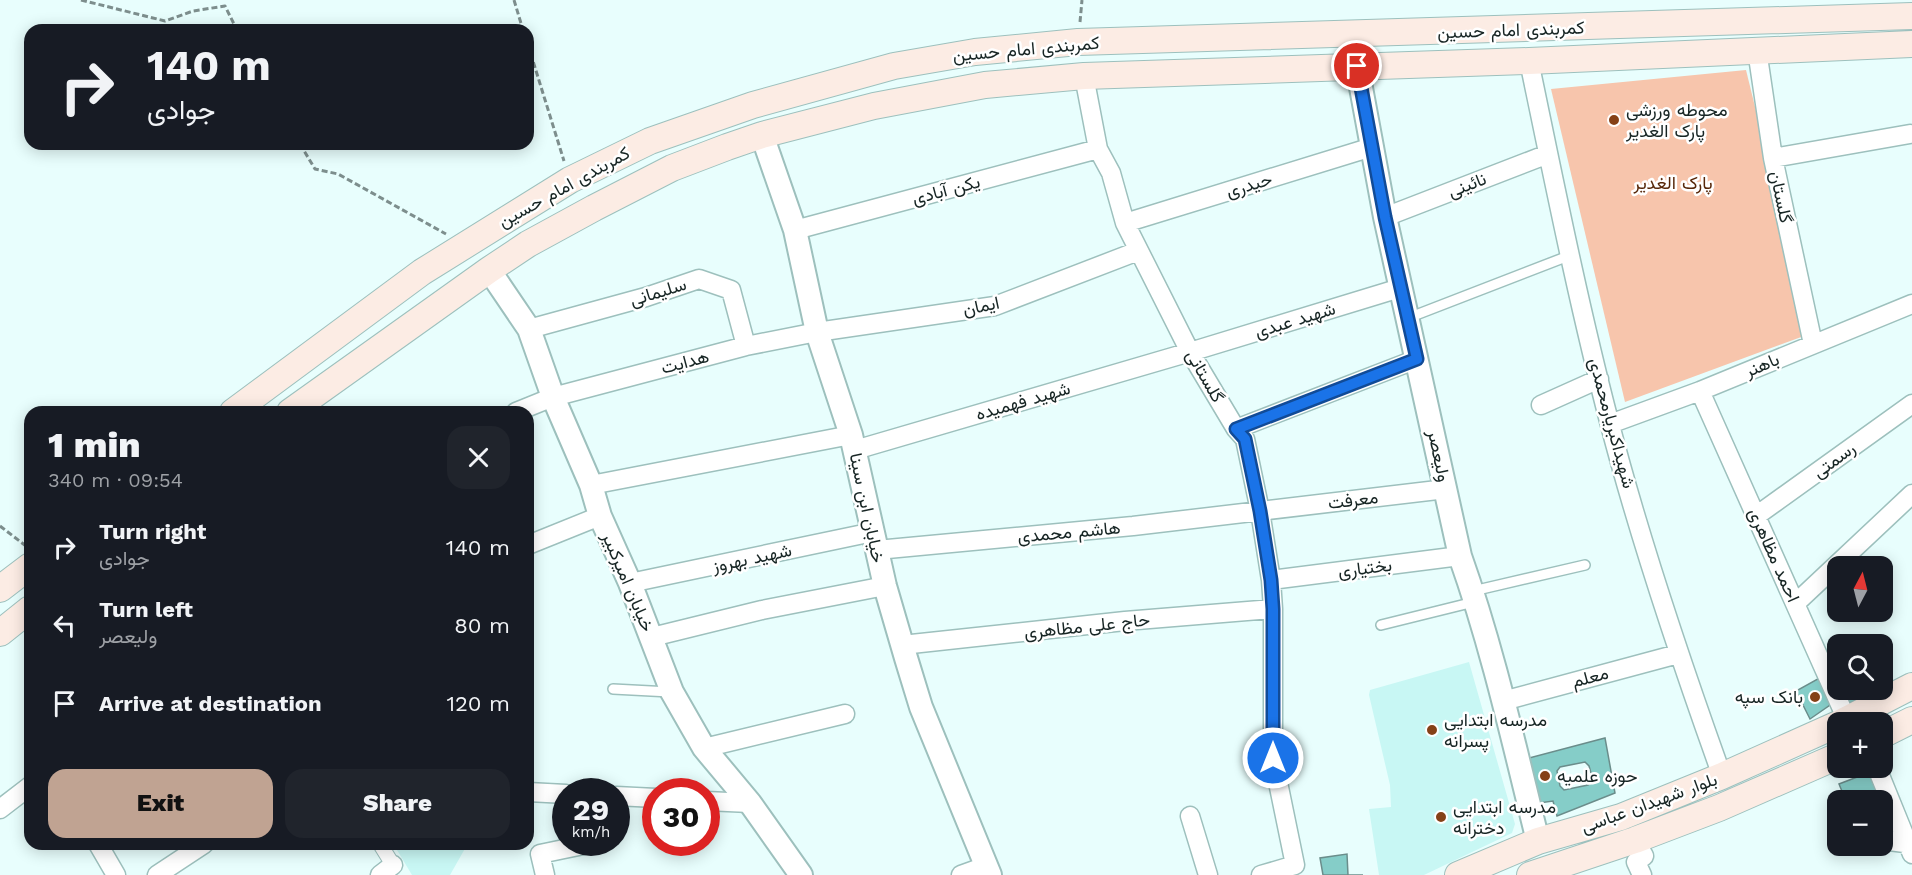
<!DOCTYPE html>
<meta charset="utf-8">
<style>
:root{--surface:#171b24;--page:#20242c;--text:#f1f3f6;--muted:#9ea1a6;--accent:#c0a392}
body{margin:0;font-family:"Work Sans",Vazirmatn,sans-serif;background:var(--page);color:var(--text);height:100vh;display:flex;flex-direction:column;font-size:22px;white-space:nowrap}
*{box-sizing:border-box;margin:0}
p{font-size:20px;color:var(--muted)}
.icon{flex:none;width:33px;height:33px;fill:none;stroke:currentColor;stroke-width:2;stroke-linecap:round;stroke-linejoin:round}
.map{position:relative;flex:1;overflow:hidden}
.details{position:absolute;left:24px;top:406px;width:510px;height:444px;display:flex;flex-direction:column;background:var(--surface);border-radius:18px;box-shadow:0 3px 15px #0003}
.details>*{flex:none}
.top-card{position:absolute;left:24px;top:24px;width:510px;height:126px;border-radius:18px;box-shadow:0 3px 15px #0003;background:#171b24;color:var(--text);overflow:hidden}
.needle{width:39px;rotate:7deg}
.fabs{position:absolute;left:1827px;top:556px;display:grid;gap:12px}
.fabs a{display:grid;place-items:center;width:66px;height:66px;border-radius:12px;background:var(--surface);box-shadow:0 3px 15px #0003;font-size:30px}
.speed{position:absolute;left:552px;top:778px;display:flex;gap:12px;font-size:30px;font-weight:700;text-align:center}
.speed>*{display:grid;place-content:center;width:78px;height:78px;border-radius:50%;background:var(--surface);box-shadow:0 3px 15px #0003;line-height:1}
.speed small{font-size:15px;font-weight:400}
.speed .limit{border:9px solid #d22;background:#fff;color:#111}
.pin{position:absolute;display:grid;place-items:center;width:51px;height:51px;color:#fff;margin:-26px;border:3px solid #fff;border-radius:50%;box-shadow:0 2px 6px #0007}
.me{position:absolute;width:66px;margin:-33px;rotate:0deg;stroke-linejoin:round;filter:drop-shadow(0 0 4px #0008)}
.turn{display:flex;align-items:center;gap:21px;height:126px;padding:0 24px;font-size:27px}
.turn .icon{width:78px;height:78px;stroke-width:2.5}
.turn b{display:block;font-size:42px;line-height:51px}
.round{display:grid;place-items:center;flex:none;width:63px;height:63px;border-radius:18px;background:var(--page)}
.overview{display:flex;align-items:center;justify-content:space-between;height:102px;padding:0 24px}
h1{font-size:36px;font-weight:800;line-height:45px}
.action{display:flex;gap:12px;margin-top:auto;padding:12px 24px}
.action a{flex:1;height:69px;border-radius:18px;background:var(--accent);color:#111;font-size:24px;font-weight:800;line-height:69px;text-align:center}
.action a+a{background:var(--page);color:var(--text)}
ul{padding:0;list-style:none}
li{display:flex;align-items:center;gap:18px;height:78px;padding:0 24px}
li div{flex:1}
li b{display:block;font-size:22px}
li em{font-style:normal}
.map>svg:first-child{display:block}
.built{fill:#c8f7f4}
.green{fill:#f7c5ac}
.building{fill:#85cdc8;stroke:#6b8d8b;stroke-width:1.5;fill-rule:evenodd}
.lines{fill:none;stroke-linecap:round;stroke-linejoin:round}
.service-casing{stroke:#9dc0bd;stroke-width:12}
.pedestrian-casing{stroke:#9dc0bd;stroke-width:16}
.minor-casing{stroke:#9dc0bd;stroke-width:21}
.tertiary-casing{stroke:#9dc0bd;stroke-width:26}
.secondary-casing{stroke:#9dc0bd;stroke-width:28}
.path{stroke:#7d8e8d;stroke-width:3;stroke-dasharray:6 3;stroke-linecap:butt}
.service{stroke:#fff;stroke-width:9}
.pedestrian{stroke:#fff;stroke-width:14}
.minor{stroke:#fff;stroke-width:18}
.tertiary{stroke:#fff;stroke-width:22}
.secondary{stroke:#fcece4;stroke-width:26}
.route-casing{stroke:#114b97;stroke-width:15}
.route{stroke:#1a73e8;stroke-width:10}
.poi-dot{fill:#854117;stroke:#fff;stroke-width:2}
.labels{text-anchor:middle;stroke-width:5;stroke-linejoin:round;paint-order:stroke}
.street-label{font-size:18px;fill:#172524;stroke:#fff}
.poi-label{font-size:18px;fill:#172524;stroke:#fff;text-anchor:start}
.park-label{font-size:18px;fill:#572709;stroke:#fff}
</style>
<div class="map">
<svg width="1912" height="875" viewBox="0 0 1912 875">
<rect width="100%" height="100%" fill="#e8fefd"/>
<path class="built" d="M1469,662L1515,824L1512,833L1424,875H1379L1369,809L1391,807L1390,785L1369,695L1370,690Z
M394,845H467L450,875H412Z"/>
<path class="green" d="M1746,70L1770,168L1804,336L1625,402L1551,89Z"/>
<path class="building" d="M1823,676L1833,703L1810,719L1796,691Z
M1843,690H1876L1849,704Z
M1605,738L1615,793L1557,816L1553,801L1539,803L1529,758ZM1585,762L1589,766L1593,780L1588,785L1564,790L1560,786L1557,771L1560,767Z
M1878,769L1882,801H1846L1839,784Z
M1347,854L1348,875H1363H1323L1320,858Z"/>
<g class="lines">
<defs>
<path id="service" d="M1408,318L1571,255
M1473,591L1585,565
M1381,625L1474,602
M613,689L670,692"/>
<path id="pedestrian" d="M380,844L393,865"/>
<path id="minor" d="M1757,50L1773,158L1813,344
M1529,61C1554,181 1578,302 1609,421C1640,541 1680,659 1722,776
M1084,76L1098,149L1111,173L1125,223L1190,352L1236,429L1245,439L1260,511L1271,580L1273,609V758L1295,865L1261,875
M1773,158L1910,134
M1385,217L1548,154
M1125,223L1372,147
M795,230L1098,149
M529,329L646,297L699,279L731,290L746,346
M1700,391L1847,720
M1541,405L1599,379
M516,412L553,397L746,346L817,332L995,306L1138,251
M1610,424L1700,391L1912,304
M1236,429L1417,359
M855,450L1190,352L1400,288
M591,485L851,435
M1756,516L1912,404
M528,545L600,516
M877,550L1133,526L1446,489
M1271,580L1460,556
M630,583L873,532
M1796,603L1912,494
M652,637L762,610L885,586
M902,645L1125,621L1273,609
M1503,701L1678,654
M704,748L845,714
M1877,768L1912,854
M528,792L566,794
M616,796L656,798
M706,801L750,803
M0,809L30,786
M1190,816L1208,875
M1635,840L1644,856L1636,862L1642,875
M1882,840L1912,844
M98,844L116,875
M157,875L204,844
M380,875L393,865
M545,875L540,854L593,843
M961,875L986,866"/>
<path id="tertiary" d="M1357,66L1385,217L1460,556C1493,649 1514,745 1538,841
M762,135L795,230L817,332L851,435L885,586L906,658L921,707L990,875
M489,270L529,329L553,397L591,485L600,516L630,583L672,692L704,748L750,803L801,875"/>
<path id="secondary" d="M233,412L422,272L570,180L650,141L753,105L894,66L975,52L1078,42L1912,16
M290,412L489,270L528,244L594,208L672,168L727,147L762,135L874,106L985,85L1084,76L1529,61L1912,44
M0,589L30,566
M0,633L30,609
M1840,723L1912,686
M1882,735L1912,720
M1458,875L1538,841L1621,817L1722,776L1838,724
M1530,875L1635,840L1719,808L1838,756"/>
</defs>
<use href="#service" class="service-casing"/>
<use href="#pedestrian" class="pedestrian-casing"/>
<use href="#minor" class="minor-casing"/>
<use href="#tertiary" class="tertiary-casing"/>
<use href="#secondary" class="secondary-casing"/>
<path class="path" d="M81,0L165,21L193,11L225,6L237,30
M514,0L523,30
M1080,22L1082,0
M528,45L564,161
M300,144L315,169L338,174L446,234
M0,526L26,546"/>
<use href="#service" class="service"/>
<use href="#pedestrian" class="pedestrian"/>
<use href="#minor" class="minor"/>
<use href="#tertiary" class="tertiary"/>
<use href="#secondary" class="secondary"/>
</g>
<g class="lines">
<defs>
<path id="route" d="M1273,758V609L1271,580L1260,511L1245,439L1236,429L1417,359L1385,217L1357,66"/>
</defs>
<use href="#route" class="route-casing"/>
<use href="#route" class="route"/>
</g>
<g class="poi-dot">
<circle cx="1614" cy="120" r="6"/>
<circle cx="1815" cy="697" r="6"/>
<circle cx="1432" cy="730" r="6"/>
<circle cx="1545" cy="776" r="6"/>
<circle cx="1441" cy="817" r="6"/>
</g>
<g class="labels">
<g class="street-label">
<text transform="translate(1511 30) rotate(-2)" y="6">کمربندی امام حسین</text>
<text transform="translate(1026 49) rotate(-5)" y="6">کمربندی امام حسین</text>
<text transform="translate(1249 185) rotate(-17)" y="6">حیدری</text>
<text transform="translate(1467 185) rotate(-21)" y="6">نائینی</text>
<text transform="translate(564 187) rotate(-29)" y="6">کمربندی امام حسین</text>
<text transform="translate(946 190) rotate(-15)" y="6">یکن آبادی</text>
<text transform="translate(1781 197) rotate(78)" y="6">گلستان</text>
<text transform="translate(658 292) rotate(-17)" y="6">سلیمانی</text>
<text transform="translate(981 306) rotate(-12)" y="6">ایمان</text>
<text transform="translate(1295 320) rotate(-17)" y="6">شهید عبدی</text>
<text transform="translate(685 362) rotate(-15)" y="6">هدایت</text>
<text transform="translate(1762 365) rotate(-23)" y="6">باهنر</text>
<text transform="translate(1205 376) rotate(60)" y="6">گلستانی</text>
<text transform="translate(1023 401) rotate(-16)" y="6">شهید فهمیده</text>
<text transform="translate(1612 423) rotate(75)" y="6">شهیداکبریارمحمدی</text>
<text transform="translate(1439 456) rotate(78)" y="6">ولیعصر</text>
<text transform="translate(1834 460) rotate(-36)" y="6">رسمتی</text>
<text transform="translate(1353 500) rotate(-7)" y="6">معرفت</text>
<text transform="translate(867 508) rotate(78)" y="6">خیابان ابن سینا</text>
<text transform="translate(1069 532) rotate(-5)" y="6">هاشم محمدی</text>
<text transform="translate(1774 555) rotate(66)" y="6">احمد مظاهری</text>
<text transform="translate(752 558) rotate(-12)" y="6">شهید بهروز</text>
<text transform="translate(1365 568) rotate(-7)" y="6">بختیاری</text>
<text transform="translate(628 582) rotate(67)" y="6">خیابان امیرکبیر</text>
<text transform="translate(1087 626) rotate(-6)" y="6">حاج علی مظاهری</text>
<text transform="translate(1590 677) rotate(-15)" y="6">معلم</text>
<text transform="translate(1649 803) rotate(-20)" y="6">بلوار شهیدان عباسی</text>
</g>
<g class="poi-label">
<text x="1626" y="116">محوطه ورزشی<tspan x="1626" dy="21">پارک الغدیر</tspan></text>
<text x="1803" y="703" text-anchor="end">بانک سپه</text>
<text x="1444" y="726">مدرسه ابتدایی<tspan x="1444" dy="21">پسرانه</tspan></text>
<text x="1557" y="782">حوزه علمیه</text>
<text x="1453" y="813">مدرسه ابتدایی<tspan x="1453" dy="21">دخترانه</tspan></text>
</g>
<g class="park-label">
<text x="1673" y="189">پارک الغدیر</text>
</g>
</g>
</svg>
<div class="fabs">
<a><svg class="needle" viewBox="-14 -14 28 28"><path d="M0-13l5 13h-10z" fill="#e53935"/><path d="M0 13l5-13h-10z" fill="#9ea1a6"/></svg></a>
<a><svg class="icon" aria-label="search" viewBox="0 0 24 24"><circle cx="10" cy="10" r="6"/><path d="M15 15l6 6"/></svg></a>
<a>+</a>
<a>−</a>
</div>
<div class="speed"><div>29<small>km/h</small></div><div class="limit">30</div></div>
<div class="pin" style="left:1357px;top:66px;background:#d93025"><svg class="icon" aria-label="arrive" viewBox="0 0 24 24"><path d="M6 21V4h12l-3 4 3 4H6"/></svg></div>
<svg class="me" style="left:1273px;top:758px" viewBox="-20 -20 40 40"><circle r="17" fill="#1a73e8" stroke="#fff" stroke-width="3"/><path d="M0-11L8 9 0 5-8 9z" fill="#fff"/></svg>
<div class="top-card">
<div class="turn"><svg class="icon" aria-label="right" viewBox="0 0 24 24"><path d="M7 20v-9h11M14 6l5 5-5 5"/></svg><div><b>140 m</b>جوادی</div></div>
</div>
<section class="details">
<div class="overview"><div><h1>1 min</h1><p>340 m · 09:54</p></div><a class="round"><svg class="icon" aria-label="close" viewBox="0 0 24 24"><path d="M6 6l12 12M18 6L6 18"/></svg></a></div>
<ul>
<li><svg class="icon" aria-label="right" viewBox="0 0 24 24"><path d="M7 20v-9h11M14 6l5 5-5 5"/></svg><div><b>Turn right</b><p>جوادی</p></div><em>140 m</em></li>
<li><svg class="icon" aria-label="left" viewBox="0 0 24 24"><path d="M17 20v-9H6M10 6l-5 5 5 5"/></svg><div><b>Turn left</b><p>ولیعصر</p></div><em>80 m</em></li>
<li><svg class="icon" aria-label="arrive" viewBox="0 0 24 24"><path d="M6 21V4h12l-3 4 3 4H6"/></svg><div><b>Arrive at destination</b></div><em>120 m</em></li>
</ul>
<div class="action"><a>Exit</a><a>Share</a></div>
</section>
</div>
